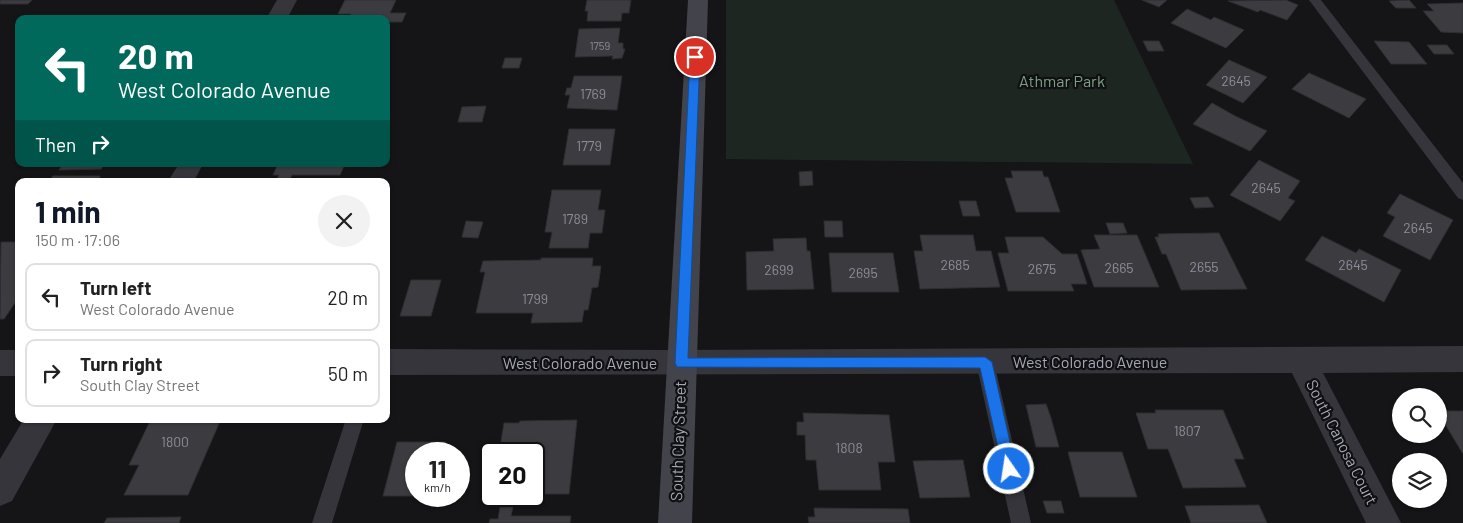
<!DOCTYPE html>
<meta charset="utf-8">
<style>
:root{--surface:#fff;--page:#f2f2f2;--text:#222;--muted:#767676;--line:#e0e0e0;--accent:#111827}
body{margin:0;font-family:Barlow,sans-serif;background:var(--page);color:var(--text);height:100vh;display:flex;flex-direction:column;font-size:19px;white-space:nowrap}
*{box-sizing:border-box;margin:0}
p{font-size:16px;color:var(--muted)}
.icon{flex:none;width:28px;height:28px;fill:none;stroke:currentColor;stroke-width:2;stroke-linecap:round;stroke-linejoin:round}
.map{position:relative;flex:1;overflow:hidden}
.drawer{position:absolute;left:15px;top:178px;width:375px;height:245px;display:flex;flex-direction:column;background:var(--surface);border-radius:10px;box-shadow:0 1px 4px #0004}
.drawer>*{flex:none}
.guide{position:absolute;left:15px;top:15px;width:375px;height:152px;border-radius:10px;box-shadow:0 1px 4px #0004;background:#00695c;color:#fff;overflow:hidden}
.buttons{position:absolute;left:1392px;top:388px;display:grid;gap:10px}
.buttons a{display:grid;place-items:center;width:55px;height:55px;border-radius:50%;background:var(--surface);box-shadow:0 1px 4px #0004;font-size:25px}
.speed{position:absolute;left:405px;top:442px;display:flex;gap:10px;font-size:25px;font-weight:700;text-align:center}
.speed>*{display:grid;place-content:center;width:65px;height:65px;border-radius:50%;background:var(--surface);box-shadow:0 1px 4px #0004;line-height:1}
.speed small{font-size:12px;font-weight:400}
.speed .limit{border:2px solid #111;border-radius:8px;background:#fff;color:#111}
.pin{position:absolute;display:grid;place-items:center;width:42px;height:42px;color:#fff;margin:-21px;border:2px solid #fff;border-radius:50%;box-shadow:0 1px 5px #0007}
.me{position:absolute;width:55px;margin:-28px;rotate:347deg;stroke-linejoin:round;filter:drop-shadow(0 0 4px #0008)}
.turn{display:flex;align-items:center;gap:18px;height:105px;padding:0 20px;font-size:22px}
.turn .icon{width:65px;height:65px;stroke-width:2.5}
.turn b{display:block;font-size:35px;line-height:42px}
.then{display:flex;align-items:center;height:48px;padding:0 20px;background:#0003;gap:10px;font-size:19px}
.round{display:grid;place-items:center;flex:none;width:52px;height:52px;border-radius:26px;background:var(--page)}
.overview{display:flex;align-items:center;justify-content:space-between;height:85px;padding:0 20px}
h1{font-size:30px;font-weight:700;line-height:38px;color:var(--accent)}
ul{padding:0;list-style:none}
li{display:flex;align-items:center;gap:15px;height:68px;margin:0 10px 8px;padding:0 10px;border:2px solid var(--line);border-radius:10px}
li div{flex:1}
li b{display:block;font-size:19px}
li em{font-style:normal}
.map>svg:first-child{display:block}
.green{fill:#1e2621}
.building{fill:#3c3c40;stroke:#2f2e32}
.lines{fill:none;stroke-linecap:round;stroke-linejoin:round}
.lane{fill:#35353b;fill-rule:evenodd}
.street{fill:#35353b;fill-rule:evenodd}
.secondary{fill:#43444b;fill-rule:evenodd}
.route{fill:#1a73e8;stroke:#114b97}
.labels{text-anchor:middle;stroke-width:4.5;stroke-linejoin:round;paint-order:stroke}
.far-number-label{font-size:11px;fill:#8c8d98}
.number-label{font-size:14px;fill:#8c8d98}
.park-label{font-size:16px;fill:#7da186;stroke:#100f11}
.street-label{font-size:16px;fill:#a6a8b6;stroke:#100f11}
</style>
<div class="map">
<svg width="1463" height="523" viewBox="0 0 1463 523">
<rect width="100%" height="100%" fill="#151416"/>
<path class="green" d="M726,0H1114L1193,164L726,159Z"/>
<path class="building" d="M0,0H32L28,4H0Z
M345,0H396L390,13H406L402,22H386V19H349L351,14H338Z
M587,0H631L629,13H622L621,21H587L588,11H585Z
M1142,0H1167L1159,7Z
M1286,0L1298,5L1287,20L1260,10L1258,12L1228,1Z
M1409,0L1416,8H1396L1389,1Z
M1463,3V33L1441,32L1423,11H1434L1427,4Z
M1187,9L1211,20L1214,17L1244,30L1226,48L1171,23Z
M160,16H200L198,19H158Z
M620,28L618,43H623V49H625L622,58L612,59L613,56L575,57L579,29Z
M1143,41H1159L1164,51H1148Z
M1374,41L1409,42L1427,64H1391Z
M1427,45H1447L1454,54H1434Z
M505,58H522L519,68H502Z
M1229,60L1267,77L1243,103L1206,85Z
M1309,73L1340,87L1366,99L1349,118L1292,89Z
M574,76H622L617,110L567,108L570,95H565L567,88H571Z
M1212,103L1235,116L1267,131L1250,151L1193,124Z
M486,106L482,122H458L462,107Z
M569,129H615L610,165H563Z
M1259,160L1300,181L1288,198L1295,201L1280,221L1230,195Z
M63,164H105L101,169L59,170Z
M278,164H345L340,175H292L290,179H277L279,175H273Z
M812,171L813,185L800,186L799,172Z
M1011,171H1042L1044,177H1048L1060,212H1016L1005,178H1013Z
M53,176H100V177L97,181H48Z
M552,190H601L598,210H605L602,233H590L588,248H549L552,232H545Z
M1400,194L1453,220L1430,260L1383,236L1395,217L1387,213Z
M1208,197L1214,207L1195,208L1190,198Z
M959,201H976L980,216H963Z
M466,221L483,222L478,238L462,237Z
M824,221H842L843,237H825Z
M1106,223H1123L1127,233L1110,234Z
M1215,233H1219L1247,289L1181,290L1166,254H1162L1155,237H1159L1158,234Z
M920,235H973L976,251H991L1000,287L920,289L914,251H923Z
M1094,235H1137L1159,287H1094L1081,250L1100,249Z
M1322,236L1356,253L1359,249L1401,270L1384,302L1305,260Z
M1005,237H1043L1062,254H1077L1087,284H1071L1074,291H1008L998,253H1009Z
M806,238L807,251H810L814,289L747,290L746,252L774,251L773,239Z
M1,242H19V297L4,319H0Z
M829,253H893L899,292H832Z
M541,258H593L592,266H601L598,287L592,288L588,310H584L582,322L531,323L533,313H476L485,272H480L483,261L541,260Z
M411,280H441L431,316H400Z
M1046,404L1051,418L1059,447H1036L1026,405Z
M1155,410H1223L1244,459H1234L1246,487L1183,488L1168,449H1148L1136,413H1156Z
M1439,411H1463V454L1439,414Z
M803,413L889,415L895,462H878L881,490H819L816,460H806L805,435H797V422H804Z
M151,419H221L188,495H124L139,465H129Z
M577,420L569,494H534V454H499L504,423H519L520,421Z
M397,442H446L444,454H416V496H383Z
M1068,452H1122L1137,497H1080Z
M963,460L970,497L920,498L913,461Z
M1043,501H1061L1064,513H1047Z
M1259,505L1267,523H1191L1185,506Z
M500,507H513L511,516H571L570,523H489L490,519H498Z
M814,508L908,509L910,523H809L808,517H815Z
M181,517L179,523H104L107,518Z"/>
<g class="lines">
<path class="lane" d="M1309,0H1321L1463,183V200L1458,198Z
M985,354L991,357L994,362L1031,523H1011L976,362L979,357Z
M346,419H364L332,523H312Z"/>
<path class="street" d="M277,0H297L287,19H266Z
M179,164H203L194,181H168Z
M1463,346V372L1323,373L1401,523H1366L1292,373L386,375V349L682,350Z
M0,350H19V376H0Z
M24,419H57L12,501L0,506V459Z"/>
<path class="secondary" d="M688,0H708L692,523H658Z"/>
</g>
<path class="route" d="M695,54L700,57L688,358L985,357L992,362L1016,469L1014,474L1009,476L1005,474L1003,469L980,368L677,367L675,363L690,57Z"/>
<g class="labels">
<g class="far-number-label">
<text x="600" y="50">1759</text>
</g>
<g class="number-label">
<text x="1236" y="86">2645</text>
<text x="593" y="99">1769</text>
<text x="589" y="151">1779</text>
<text x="1266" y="193">2645</text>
<text x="575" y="224">1789</text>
<text x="1418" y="233">2645</text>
<text x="955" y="270">2685</text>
<text x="1353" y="270">2645</text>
<text x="1204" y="272">2655</text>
<text x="1119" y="273">2665</text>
<text x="1042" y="274">2675</text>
<text x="779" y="275">2699</text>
<text x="863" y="278">2695</text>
<text x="535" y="304">1799</text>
<text x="1187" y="436">1807</text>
<text x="175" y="447">1800</text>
<text x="849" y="453">1808</text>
</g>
<g class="park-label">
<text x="1062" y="87">Athmar Park</text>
</g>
<g class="street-label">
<text x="1090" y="368">West Colorado Avenue</text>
<text x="580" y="369">West Colorado Avenue</text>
<text transform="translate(678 441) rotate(-88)" y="6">South Clay Street</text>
<text transform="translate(1342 442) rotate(63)" y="6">South Canosa Court</text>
</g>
</g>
</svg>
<div class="buttons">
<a><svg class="icon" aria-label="search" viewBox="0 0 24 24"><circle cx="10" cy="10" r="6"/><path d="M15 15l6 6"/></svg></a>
<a><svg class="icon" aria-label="layers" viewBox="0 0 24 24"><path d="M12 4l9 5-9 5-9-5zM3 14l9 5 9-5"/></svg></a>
</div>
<div class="speed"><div>11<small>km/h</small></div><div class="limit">20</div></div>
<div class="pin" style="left:695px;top:57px;background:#d93025"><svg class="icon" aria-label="arrive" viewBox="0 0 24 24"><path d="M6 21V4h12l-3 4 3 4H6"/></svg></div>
<svg class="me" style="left:1009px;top:469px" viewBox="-20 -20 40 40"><circle r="17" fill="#1a73e8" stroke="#fff" stroke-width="3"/><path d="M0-11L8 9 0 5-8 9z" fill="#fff"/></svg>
<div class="guide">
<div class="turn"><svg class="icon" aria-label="left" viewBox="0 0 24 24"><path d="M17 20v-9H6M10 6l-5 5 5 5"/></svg><div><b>20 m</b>West Colorado Avenue</div></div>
<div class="then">Then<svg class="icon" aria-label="right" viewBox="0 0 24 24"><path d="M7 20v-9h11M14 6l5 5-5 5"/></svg></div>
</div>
<section class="drawer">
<div class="overview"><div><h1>1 min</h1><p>150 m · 17:06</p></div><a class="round"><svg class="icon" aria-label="close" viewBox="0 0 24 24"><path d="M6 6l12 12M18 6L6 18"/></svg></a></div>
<ul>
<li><svg class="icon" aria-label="left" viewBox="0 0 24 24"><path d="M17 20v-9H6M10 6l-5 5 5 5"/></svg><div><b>Turn left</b><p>West Colorado Avenue</p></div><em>20 m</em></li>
<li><svg class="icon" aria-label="right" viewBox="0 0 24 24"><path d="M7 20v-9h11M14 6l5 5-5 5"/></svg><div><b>Turn right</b><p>South Clay Street</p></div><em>50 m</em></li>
</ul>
</section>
</div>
